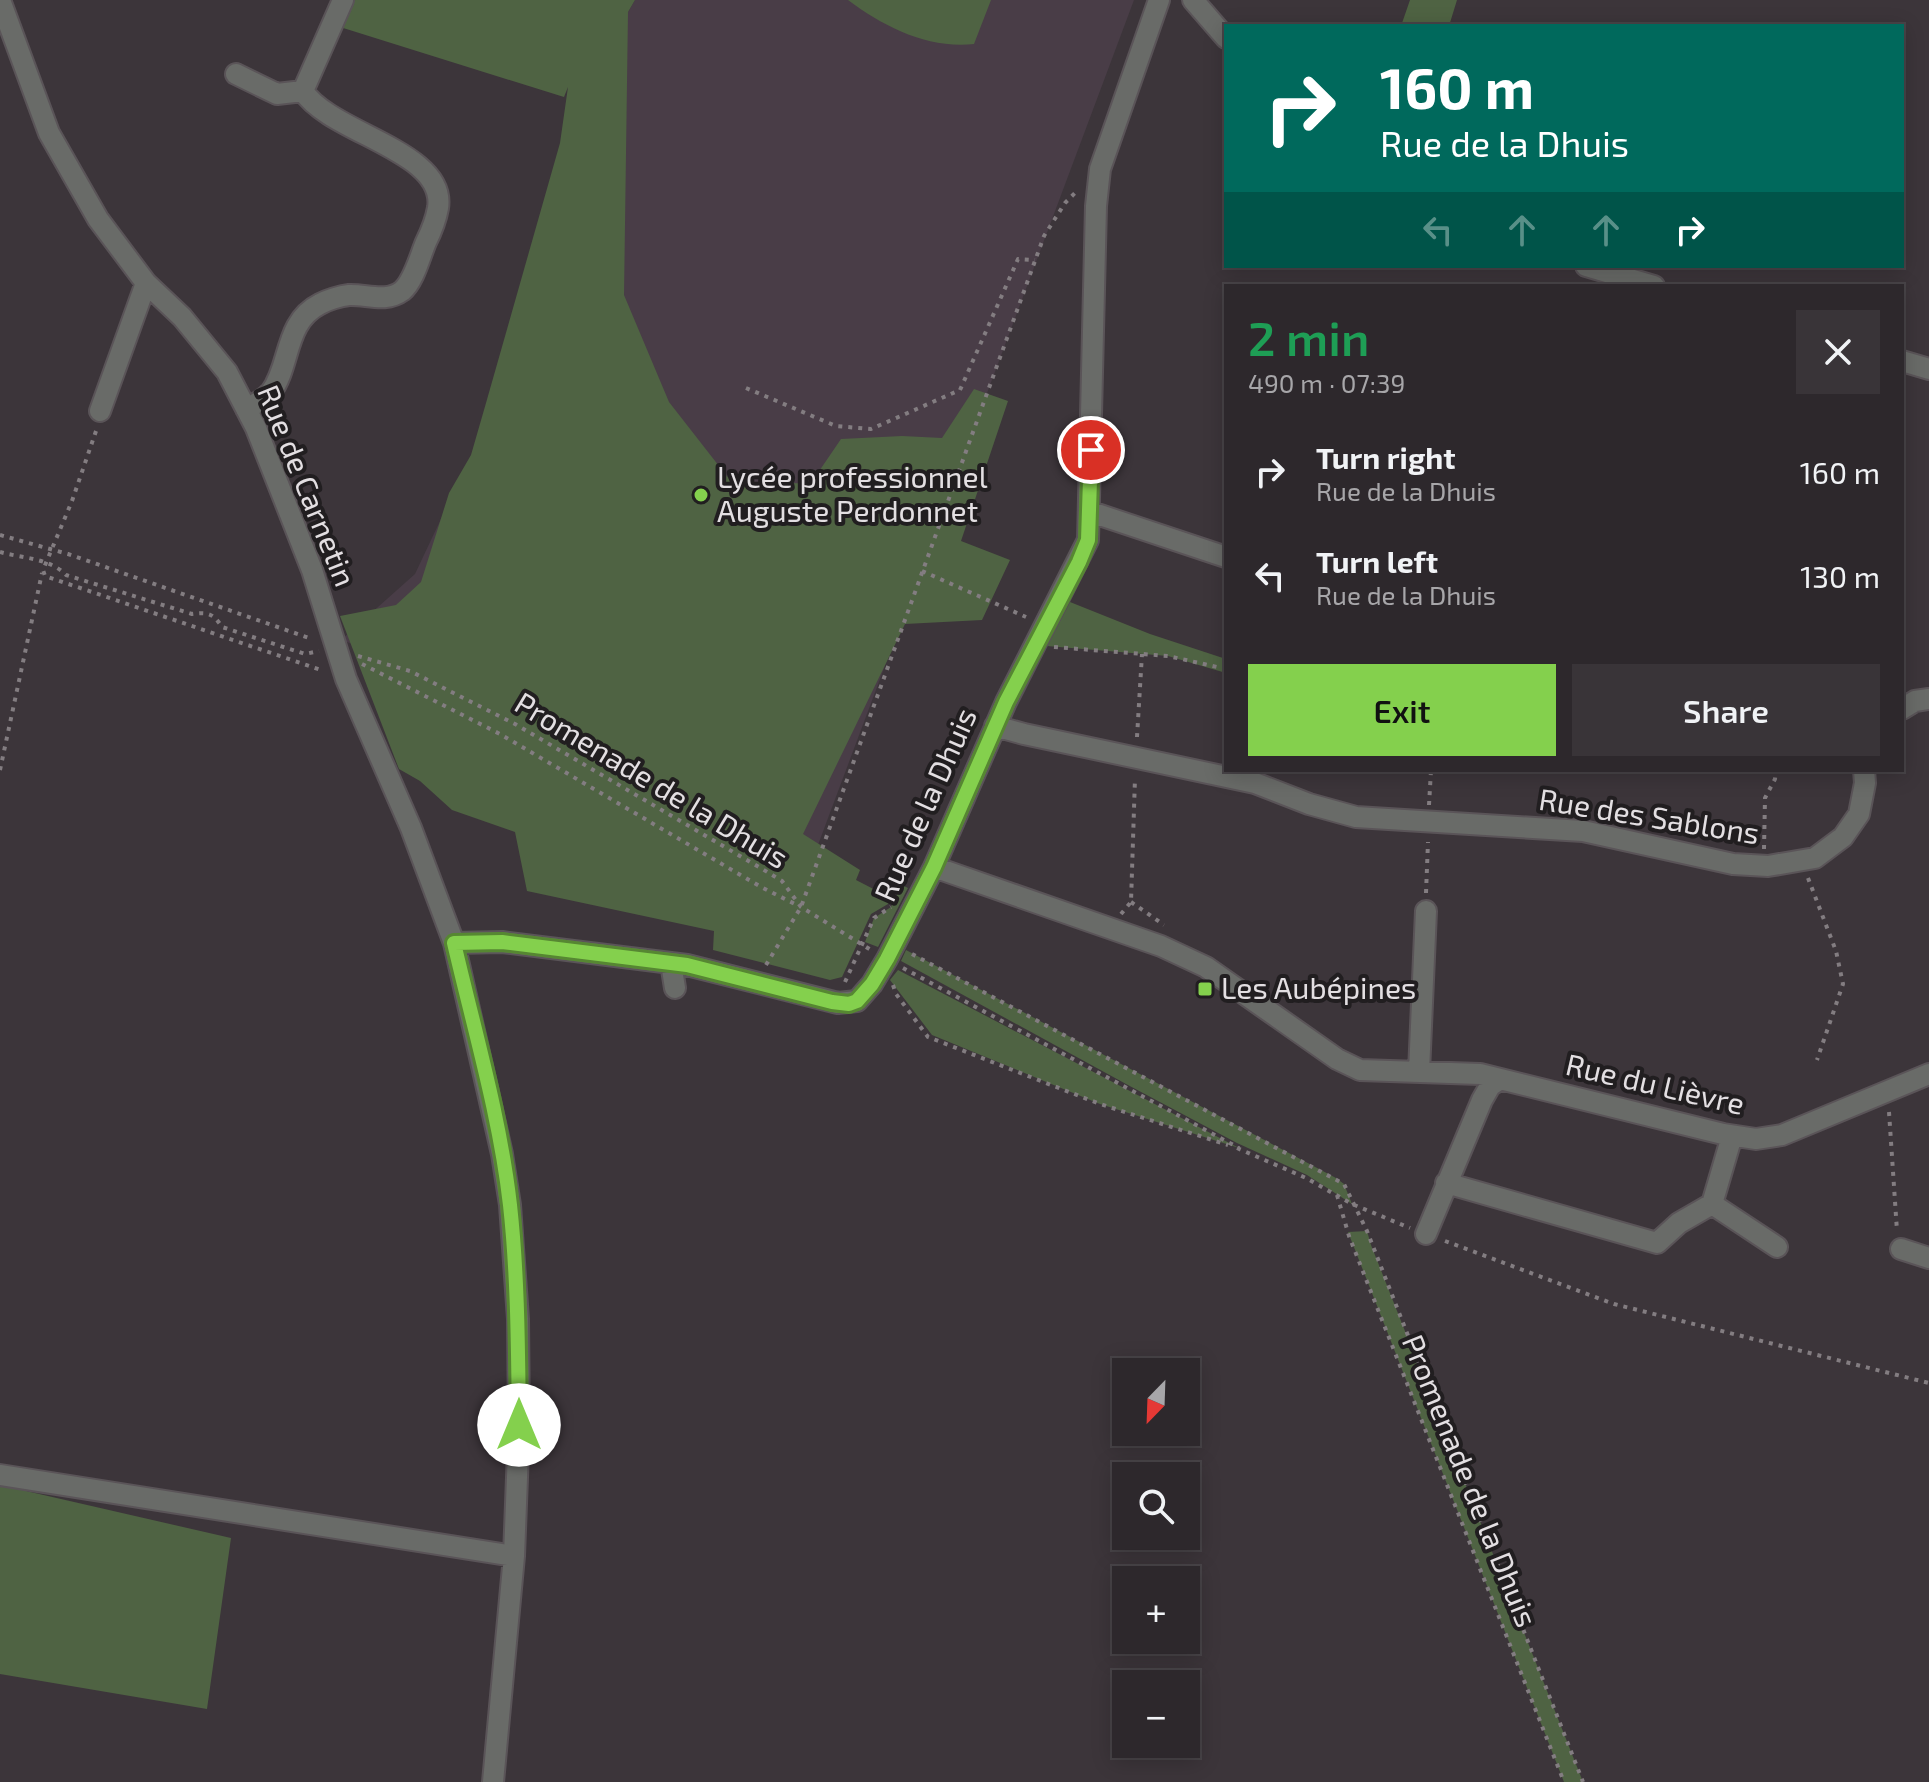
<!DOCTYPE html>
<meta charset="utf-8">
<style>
:root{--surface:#2d282c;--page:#393438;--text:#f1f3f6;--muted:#a7a6a9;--line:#484448;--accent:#84d04d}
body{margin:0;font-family:"Exo 2",sans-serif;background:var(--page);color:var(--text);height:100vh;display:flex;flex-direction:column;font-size:30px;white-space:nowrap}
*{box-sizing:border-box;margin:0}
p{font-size:26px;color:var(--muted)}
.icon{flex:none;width:44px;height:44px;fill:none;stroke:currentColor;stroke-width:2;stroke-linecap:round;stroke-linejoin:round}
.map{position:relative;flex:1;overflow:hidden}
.drawer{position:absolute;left:1224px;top:284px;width:680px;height:488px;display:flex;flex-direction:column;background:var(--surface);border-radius:0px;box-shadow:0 4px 20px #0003,0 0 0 2px var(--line)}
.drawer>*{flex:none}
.top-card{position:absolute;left:1224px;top:24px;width:680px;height:244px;border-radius:0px;box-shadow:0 4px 20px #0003,0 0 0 2px var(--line);background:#00695c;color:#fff;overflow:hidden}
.needle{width:52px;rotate:203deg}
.tools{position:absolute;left:1112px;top:1358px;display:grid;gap:16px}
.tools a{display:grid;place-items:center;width:88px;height:88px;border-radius:0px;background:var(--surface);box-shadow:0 4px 20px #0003,0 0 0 2px var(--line);font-size:40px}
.pin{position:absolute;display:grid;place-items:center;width:68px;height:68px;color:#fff;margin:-34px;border:4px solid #fff;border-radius:50%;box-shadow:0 2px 8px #0007}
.me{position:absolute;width:88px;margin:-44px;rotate:0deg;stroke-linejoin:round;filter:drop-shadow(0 0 6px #0008)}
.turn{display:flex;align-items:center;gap:28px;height:168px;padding:0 24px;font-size:36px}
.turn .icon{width:104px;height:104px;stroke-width:2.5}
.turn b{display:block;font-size:56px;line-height:68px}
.lanes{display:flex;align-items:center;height:76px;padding:0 24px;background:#0003;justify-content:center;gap:40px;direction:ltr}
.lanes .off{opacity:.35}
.round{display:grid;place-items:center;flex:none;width:84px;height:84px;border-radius:0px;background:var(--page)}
.head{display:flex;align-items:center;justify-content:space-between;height:136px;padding:0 24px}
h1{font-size:48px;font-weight:600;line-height:60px;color:#1e9e55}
.primary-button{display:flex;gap:16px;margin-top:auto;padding:16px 24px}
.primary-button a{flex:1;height:92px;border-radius:0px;background:var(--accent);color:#111;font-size:32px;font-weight:600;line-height:92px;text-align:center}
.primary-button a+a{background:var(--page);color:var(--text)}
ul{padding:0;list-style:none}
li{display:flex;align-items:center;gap:24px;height:104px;padding:0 24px}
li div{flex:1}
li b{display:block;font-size:30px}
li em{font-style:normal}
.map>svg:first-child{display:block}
.built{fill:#493d47}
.green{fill:#4f6343}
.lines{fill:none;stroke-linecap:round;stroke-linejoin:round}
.minor-casing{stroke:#5a5458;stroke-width:24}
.path{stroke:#837d81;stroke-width:4;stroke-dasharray:4 6;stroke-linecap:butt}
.minor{stroke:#696b68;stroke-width:20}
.route-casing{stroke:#568732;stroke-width:20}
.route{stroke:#84d04d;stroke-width:14}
.poi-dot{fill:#84d04d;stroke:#211e20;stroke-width:3}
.labels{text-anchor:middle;stroke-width:8;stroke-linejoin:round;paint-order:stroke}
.poi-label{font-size:30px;fill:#e3dfe2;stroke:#211e20;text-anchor:start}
.street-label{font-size:30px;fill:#e3dfe2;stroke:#211e20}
</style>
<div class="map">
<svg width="1929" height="1782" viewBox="0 0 1929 1782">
<rect width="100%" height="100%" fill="#3c353a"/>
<path class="built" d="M635,0H1134L803,885L441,674L341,640L415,574L490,415L590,77Z"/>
<path class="green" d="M350,0H635L628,12L624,295L669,402L733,484L811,483L841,439L902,436L942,438L974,389L1008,401L961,541L1010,560L982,620L905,624L803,834L860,870L856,880L891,898L888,904L871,914L842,977L830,980L713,950L714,931L527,891L515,832L452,810L420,781L399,769L340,616L396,605L421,582L449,493L471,455L486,403L560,143L568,87L564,97L340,27Z
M848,0H991L974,44C928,49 884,27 848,0Z
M1410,0H1457L1449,26H1401Z
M1070,602L1150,634L1226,659V673L1168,656L1047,646Z
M902,885L908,888L878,947L865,942L874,918L891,907Z
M906,950L1336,1178L1344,1184L1352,1204L1307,1175L1237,1143L1126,1084L901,961Z
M898,970L1239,1148L1100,1104L932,1035L890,980Z
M1367,1231L1371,1245L1583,1782H1564L1348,1232Z
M0,1485L231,1538L207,1709L0,1674Z"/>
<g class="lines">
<defs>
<path id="minor" d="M0,0L49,133L98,219L146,283L182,317L227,372L256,428L312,570L346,679L411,828L454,943L502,1154L510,1205L518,1319L519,1425L514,1556L493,1782
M1193,0L1226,38
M236,74L277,94L303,91
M1586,266L1654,286
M1902,361L1929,369
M246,409C255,404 264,400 271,392C291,365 284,322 320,304C327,300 340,296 349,295C366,294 386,303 402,291C414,281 420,256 426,242C431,232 436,219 438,208C447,151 331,134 303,91L343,0
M100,411L146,283
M1091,512L1226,557
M1902,709L1915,701L1929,699
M995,726L1024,734L1255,783L1309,804L1356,817L1583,831L1733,864L1768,866L1815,858L1843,837L1859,814L1865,783L1864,770
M934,867L1161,946L1206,967L1337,1059L1360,1070L1480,1074L1723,1134L1756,1139L1782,1135L1929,1074
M454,943L502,942L687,965L838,1003L857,1001L872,984L887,959L934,867L1006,702L1088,540L1096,206L1100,169L1159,0
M671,963L675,988
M1419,1072L1426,911
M1732,1136L1712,1204L1777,1247
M1446,1183L1657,1243L1679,1223L1712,1204
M1426,1234L1482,1100L1490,1086L1499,1080
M1901,1249L1929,1258
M0,1475L514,1556"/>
</defs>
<use href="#minor" class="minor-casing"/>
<path class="path" d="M746,388L836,426L871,429L960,390L1018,259L1035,260
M96,431L72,501L43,570L45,576L324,671
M0,535L68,554L312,639
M0,552C21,558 50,558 66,575L192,614C208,612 213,613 222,627L305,654L319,651
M922,571L1026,617
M1054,647L1168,656L1226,669
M358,656L410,671L515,724L769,873L782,881L801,907L871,950
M362,664L500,734L761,887L799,906
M1137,737L1142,654
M0,770L42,573
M1429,805L1431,770
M1764,849L1765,798L1775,779L1776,770
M1808,878L1836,951L1843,984L1817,1060
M1426,893L1428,842
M1131,902L1164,925
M1121,914L1131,902L1135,778
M912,954L1344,1184L1367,1231L1583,1782
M766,965L801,907L1044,236L1065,203L1078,190
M903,968L1239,1148
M845,982L874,918L891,907
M893,985L896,994L928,1037L1100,1104L1228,1145
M1889,1112L1897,1231
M1237,1148L1306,1178L1352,1204L1410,1228
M1337,1195L1349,1236L1564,1782
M1445,1241L1614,1304L1929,1383"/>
<use href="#minor" class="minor"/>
</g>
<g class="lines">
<defs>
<path id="route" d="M519,1425C518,1351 518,1278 510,1205C500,1117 474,1029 454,943L502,942L687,965L832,1002L849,1004L857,1001L872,984L887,959L934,867L1006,702L1079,562L1088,540L1091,450"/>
</defs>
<use href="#route" class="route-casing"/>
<use href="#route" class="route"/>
</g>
<g class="poi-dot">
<circle cx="701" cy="495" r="8"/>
<rect x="1197" y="981" width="16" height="16" rx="4"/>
</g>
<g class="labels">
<g class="poi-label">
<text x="717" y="488">Lycée professionnel<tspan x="717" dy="34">Auguste Perdonnet</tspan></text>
<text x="1221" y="999">Les Aubépines</text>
</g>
<g class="street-label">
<text transform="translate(306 486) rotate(68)" y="10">Rue de Carnetin</text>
<text transform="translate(651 781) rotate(31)" y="10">Promenade de la Dhuis</text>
<text transform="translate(926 805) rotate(-66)" y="10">Rue de la Dhuis</text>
<text transform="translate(1649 817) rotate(9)" y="10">Rue des Sablons</text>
<text transform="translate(1655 1085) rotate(13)" y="10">Rue du Lièvre</text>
<text transform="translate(1469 1481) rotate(68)" y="10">Promenade de la Dhuis</text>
</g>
</g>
</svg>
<div class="tools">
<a><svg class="needle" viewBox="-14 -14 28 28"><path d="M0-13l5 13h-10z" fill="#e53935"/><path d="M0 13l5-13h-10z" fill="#a7a6a9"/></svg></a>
<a><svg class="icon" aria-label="search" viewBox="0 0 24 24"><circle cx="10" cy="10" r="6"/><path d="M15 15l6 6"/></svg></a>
<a>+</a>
<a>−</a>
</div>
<div class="pin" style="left:1091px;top:450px;background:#d93025"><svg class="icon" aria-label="arrive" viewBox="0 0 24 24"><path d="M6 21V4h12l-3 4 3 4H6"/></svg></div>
<svg class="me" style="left:519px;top:1425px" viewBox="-20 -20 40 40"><circle r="19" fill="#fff"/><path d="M0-13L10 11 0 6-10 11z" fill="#84d04d"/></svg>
<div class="top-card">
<div class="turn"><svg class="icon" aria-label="right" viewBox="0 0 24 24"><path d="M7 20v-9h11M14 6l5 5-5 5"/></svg><div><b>160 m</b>Rue de la Dhuis</div></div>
<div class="lanes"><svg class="icon off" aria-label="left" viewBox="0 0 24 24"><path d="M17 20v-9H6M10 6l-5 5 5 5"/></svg><svg class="icon off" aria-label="ahead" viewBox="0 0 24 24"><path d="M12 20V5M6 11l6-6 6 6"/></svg><svg class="icon off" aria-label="ahead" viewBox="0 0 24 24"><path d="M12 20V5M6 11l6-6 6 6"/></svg><svg class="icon" aria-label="right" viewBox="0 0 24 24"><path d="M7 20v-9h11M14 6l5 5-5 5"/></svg></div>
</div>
<section class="drawer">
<div class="head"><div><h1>2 min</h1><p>490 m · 07:39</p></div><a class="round"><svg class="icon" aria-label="close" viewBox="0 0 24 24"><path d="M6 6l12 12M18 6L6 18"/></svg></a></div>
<ul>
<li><svg class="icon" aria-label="right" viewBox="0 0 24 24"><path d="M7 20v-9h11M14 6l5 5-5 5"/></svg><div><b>Turn right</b><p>Rue de la Dhuis</p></div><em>160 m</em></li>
<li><svg class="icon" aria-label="left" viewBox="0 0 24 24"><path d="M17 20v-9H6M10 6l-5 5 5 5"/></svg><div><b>Turn left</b><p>Rue de la Dhuis</p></div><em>130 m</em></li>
</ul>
<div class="primary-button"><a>Exit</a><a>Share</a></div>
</section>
</div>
